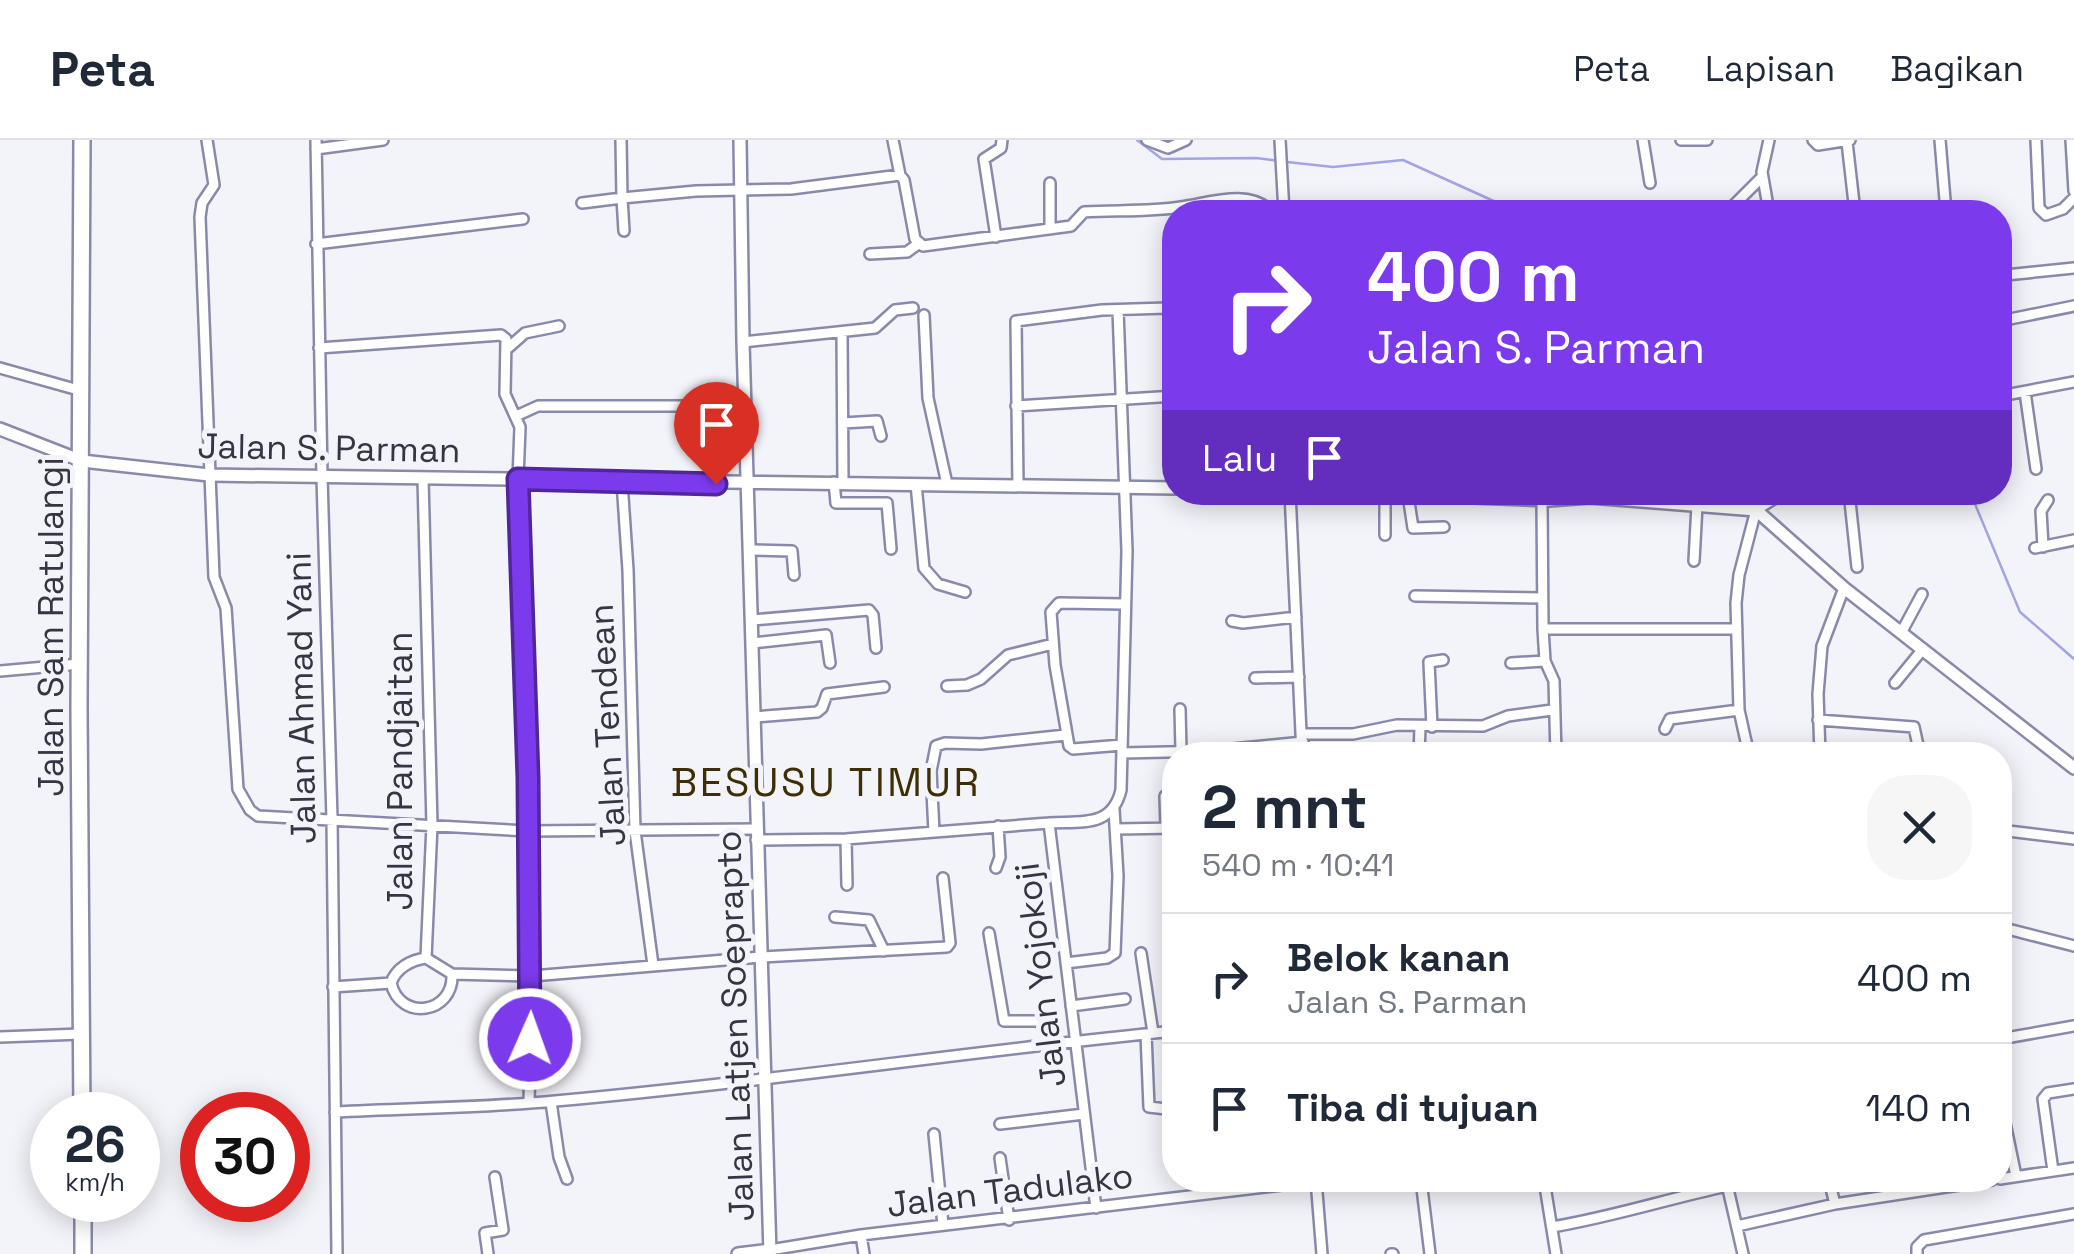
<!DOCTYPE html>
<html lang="id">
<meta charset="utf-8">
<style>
:root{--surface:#fff;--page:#f6f6f7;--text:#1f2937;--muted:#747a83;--line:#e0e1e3}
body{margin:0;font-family:"Space Grotesk",sans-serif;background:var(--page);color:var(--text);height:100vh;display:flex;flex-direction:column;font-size:38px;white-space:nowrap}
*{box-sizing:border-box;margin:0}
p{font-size:32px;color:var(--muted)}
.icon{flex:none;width:55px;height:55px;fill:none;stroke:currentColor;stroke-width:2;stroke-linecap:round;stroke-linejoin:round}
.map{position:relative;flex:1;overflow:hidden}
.side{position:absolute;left:1162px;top:602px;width:850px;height:450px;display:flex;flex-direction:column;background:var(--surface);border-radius:40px;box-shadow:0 5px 25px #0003}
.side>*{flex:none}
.top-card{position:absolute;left:1162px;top:60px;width:850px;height:305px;border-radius:40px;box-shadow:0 5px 25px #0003;background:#7c3aed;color:#fff;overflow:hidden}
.speed{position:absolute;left:30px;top:952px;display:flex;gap:20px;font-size:50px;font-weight:700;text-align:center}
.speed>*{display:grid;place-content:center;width:130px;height:130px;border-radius:50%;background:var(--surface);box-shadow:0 5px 25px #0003;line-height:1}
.speed small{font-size:25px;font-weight:400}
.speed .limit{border:15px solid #d22;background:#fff;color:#111}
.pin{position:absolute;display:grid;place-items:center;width:85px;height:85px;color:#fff;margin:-102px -42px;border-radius:50% 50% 50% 0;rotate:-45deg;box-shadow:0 0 10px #0007}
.pin .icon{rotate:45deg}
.me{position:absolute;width:110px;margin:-55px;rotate:2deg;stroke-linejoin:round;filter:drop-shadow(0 0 8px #0008)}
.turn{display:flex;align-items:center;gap:35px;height:210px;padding:0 40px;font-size:45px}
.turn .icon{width:130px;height:130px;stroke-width:2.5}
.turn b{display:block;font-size:70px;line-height:85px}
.then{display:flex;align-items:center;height:95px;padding:0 40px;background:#0003;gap:20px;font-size:38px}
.round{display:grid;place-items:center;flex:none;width:105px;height:105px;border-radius:40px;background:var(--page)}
.summary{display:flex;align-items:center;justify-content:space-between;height:170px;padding:0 40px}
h1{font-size:60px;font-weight:700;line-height:75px}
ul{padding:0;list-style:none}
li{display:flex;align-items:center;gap:30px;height:130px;padding:0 40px;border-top:2px solid var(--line)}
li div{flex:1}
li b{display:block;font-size:38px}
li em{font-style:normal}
header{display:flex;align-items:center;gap:60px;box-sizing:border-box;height:140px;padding:0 50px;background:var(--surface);border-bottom:2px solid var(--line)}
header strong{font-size:48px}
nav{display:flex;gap:55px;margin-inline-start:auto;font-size:35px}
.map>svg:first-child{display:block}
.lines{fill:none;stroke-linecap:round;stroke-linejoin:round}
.stream{stroke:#a3a4e3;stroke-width:2.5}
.minor-casing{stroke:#898aaa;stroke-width:14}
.tertiary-casing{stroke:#898aaa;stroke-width:16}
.trunk-casing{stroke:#898aaa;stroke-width:20}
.minor{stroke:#fff;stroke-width:9}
.tertiary{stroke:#fff;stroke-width:11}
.trunk{stroke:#fff;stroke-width:15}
.route-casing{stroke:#51269a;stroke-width:25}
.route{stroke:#7c3aed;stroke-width:18}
.labels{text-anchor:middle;stroke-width:10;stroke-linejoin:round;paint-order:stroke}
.street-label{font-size:35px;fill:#353543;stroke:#f3f3fa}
.quarter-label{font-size:40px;letter-spacing:2.5px;fill:#3d2e04;stroke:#f3f3fa}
</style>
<header>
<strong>Peta</strong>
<nav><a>Peta</a><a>Lapisan</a><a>Bagikan</a></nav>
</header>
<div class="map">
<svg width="2074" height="1114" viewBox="0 0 2074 1114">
<rect width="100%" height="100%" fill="#f3f3fa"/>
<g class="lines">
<path class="stream" d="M1137,0L1162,19L1256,18L1279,21
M1287,22L1333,27L1403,20L1518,72
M1970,352L2020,472L2074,519"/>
<defs>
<path id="minor" d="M207,0L214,45L202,63L200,77L214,437L226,468L238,649L250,670L258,676L528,691L756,689
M316,0L322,337L332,679L337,1114
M621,0L622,58L696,51L791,49L900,35L904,40L915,99L923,106L1071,86L1084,72C1116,70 1149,72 1181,67C1210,63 1249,48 1272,72
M893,0L900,35
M1147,0L1168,8L1186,0
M1280,0L1284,72
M1643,0L1650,43
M1681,0H1707
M1813,0L1818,5L1850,0
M1940,0L1946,72
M2036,0L2039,68L2046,75L2063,69L2074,58
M2071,0L2074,51
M1847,2L1855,72
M316,9L383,0
M1050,43V89
M582,63L622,58L624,91
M1733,66L1762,37
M1409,72H1432
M1769,72L1762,32L1769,0
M996,97L984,19L1001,8L1002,0
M316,104L523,79
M870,114L907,112L918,104
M2006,135L2074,128
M924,175L928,258L947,344
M2010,179L2074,166
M842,193L843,342
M743,202L875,188L895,170L913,168
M319,208L501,195L506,199L505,254L520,287L518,339L532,836L529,963
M508,208L525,193L559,186
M0,228L82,251
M2025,252L2036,329
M2000,256L2074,242
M1016,266L1175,256
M516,276L538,266H693
M843,283L877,281L881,296
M622,342L628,430L635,691L653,825
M834,342L836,363H887L891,409
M916,344L924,428L938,444L965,452
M1018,346L1016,181L1102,170L1167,168L1175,175
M1290,352L1302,615
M1849,352L1857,427
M1854,352L1865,358L1891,352
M1385,355V395
M1408,355L1413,388L1444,387
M1542,360L1543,489L1545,521L1554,541L1556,615
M2043,407L2041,371L2048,360
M2035,408L2074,400
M751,410L792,411L794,435
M1694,421L1697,365
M1415,456L1542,458
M752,480L869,470L873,475L876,508
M1232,481L1243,483L1296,477
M1543,489H1737
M1901,493L1922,454
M753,503L826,495L830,523
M1511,523L1545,521
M0,531L79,524
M1255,538L1299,537
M1895,543L1923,509
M947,546L967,545L981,539L1008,515L1053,504
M1180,569L1181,611
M754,577L817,572L822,568L827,554L884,547
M1818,580L1914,587L1920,615
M1432,587L1429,522L1443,520
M1665,589L1670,579L1739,570
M1302,594H1353L1397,585L1483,586L1508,576L1552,570
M1122,605L1073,609L1069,606L1055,525L1051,472L1059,463L1124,464
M1122,613L1212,611L1303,602
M1419,615L1420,587
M1749,615L1739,570L1736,463L1739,435L1756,370L1785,352
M1820,615L1818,554L1822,506L1844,448
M1165,656L1166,688
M1117,689L1175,688
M2000,690L2074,699
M934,692L931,631L936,606L945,603L981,604L1066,595
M846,699L847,745
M756,700L846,699L1049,683
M996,728L1000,717L998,686
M835,777L869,780L884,811
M2000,787L2074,806
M989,793L1004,881H1040L1050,904
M1141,813L1153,893
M426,818L452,834L532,836L761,817L947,807L950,803L943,738
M1066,823L1107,818L1115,813L1118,736L1114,669
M391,843C400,882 454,874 452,834
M333,847L391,843C396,828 411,820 426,818L432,685L423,339
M1071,866L1125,859
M1146,894L1149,967L1175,970
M0,897L81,894
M2000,899L2074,886
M2000,959L2016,1036
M551,962L559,1017L567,1039
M335,972C408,968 482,968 555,961C762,943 968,911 1175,891
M1000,984L1084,974
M934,994L943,1085
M1000,1018L1009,1080
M2053,1031L2043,959L2048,953L2074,949
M2000,1039L2074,1028
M1316,1040L1322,1114
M1421,1040L1430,1114
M1544,1040L1556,1114
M1726,1040L1743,1114
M1829,1040L1835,1064
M1096,1068L1049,683C1081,681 1112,688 1121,650L1127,411L1118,170
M1737,1086L1835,1064L1992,1040
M1552,1087C1612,1077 1667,1059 1727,1046
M861,1095L864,1114
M770,1110L861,1095L1316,1041
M488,1114L485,1093L503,1090L495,1037
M1391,1114H1393
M1917,1114V1107L1924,1100L2074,1074"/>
<path id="tertiary" d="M740,0L743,202L770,1114
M0,289L82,321L209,335L1175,348
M1342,352L1549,360L1590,357L1756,370L1844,448L2074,628
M738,1114L770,1110"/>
<path id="trunk" d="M82,0L79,568L82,975
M83,1114V1060"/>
</defs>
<use href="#minor" class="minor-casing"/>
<use href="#tertiary" class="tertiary-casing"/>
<use href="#trunk" class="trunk-casing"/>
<use href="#minor" class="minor"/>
<use href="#tertiary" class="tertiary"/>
<use href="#trunk" class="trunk"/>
</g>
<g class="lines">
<defs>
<path id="route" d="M530,899L528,638L518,339L716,344"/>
</defs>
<use href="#route" class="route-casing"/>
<use href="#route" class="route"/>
</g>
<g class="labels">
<g class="street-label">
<text transform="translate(329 308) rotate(1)" y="12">Jalan S. Parman</text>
<text transform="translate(51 487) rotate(-90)" y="12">Jalan Sam Ratulangi</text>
<text transform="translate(301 558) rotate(-91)" y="12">Jalan Ahmad Yani</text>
<text transform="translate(607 585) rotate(-93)" y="12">Jalan Tendean</text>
<text transform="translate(400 631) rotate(-90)" y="12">Jalan Pandjaitan</text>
<text transform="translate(1040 835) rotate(-97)" y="12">Jalan Yojokoji</text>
<text transform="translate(735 886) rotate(-92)" y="12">Jalan Latjen Soeprapto</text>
<text transform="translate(1010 1050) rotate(-7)" y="12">Jalan Tadulako</text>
</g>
<g class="quarter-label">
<text x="826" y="656">BESUSU TIMUR</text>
</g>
</g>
</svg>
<div class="speed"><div>26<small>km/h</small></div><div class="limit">30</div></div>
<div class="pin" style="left:716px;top:344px;background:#d93025"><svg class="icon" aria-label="arrive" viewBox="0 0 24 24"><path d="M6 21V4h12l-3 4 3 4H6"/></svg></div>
<svg class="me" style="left:530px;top:899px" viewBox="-20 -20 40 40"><circle r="17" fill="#7c3aed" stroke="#fff" stroke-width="3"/><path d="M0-11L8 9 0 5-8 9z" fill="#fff"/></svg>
<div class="top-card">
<div class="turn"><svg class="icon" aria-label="right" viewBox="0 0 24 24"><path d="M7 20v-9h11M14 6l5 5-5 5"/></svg><div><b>400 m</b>Jalan S. Parman</div></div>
<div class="then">Lalu<svg class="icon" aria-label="arrive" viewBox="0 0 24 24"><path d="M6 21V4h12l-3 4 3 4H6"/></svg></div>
</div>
<section class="side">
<div class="summary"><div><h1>2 mnt</h1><p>540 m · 10:41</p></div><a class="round"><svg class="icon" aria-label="close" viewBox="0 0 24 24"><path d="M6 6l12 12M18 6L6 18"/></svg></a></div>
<ul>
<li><svg class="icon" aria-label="right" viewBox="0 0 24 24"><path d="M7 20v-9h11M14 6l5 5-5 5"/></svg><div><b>Belok kanan</b><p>Jalan S. Parman</p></div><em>400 m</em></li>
<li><svg class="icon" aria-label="arrive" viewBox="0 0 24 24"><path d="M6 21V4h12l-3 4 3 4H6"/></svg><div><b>Tiba di tujuan</b></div><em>140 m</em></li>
</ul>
</section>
</div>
